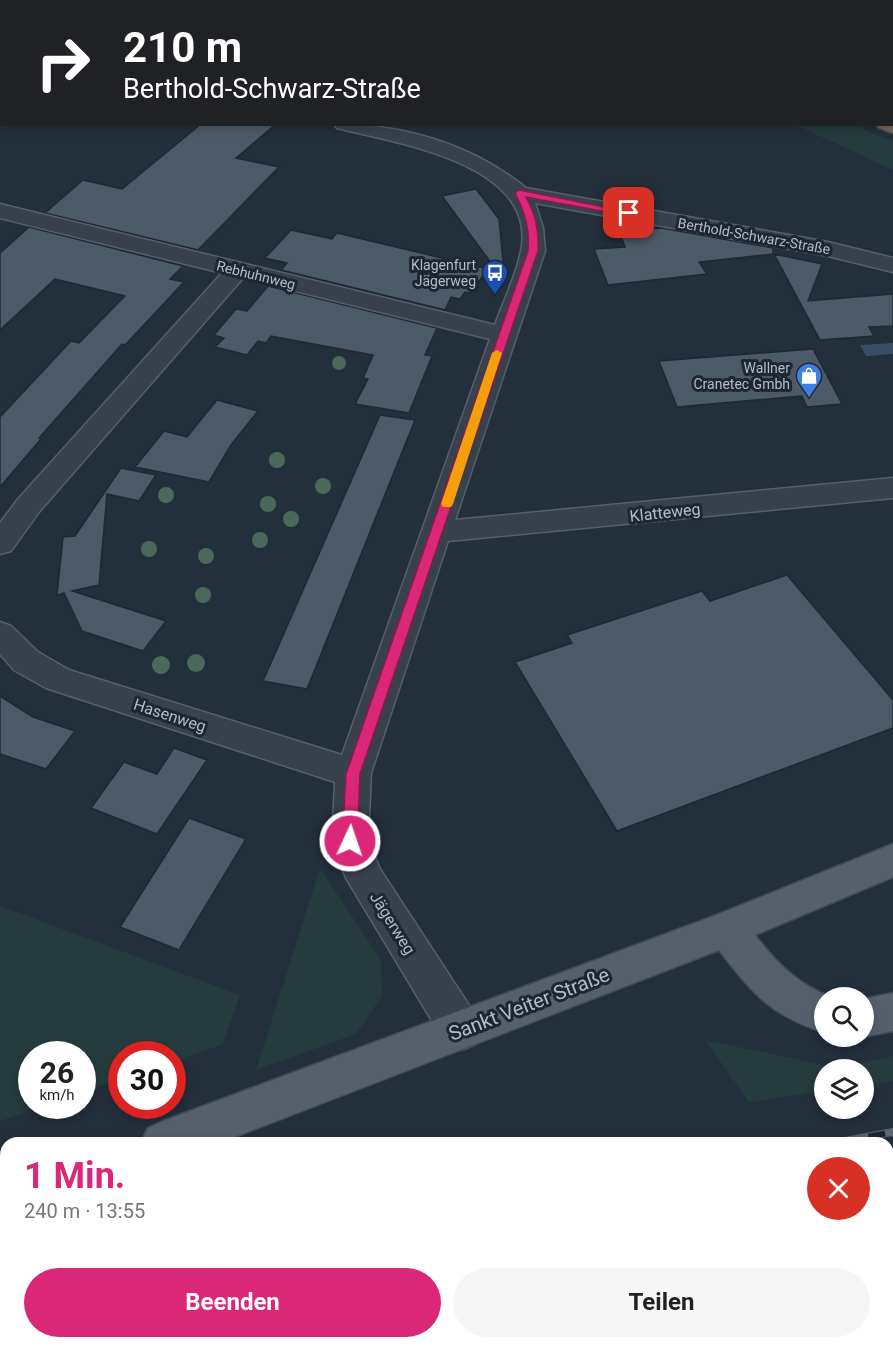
<!DOCTYPE html>
<html lang="de">
<meta charset="utf-8">
<style>
:root{--surface:#fff;--page:#f6f6f6;--text:#222;--muted:#767676;--accent:#db2777}
body{margin:0;font-family:Roboto,sans-serif;background:var(--page);color:var(--text);height:100vh;display:flex;flex-direction:column;font-size:22px;white-space:nowrap}
*{box-sizing:border-box;margin:0}
p{font-size:20px;color:var(--muted)}
.icon{flex:none;width:33px;height:33px;fill:none;stroke:currentColor;stroke-width:2;stroke-linecap:round;stroke-linejoin:round}
.map{position:relative;flex:1;overflow:hidden}
.drawer{position:absolute;left:0px;top:1137px;width:894px;height:212px;display:flex;flex-direction:column;background:var(--surface);border-radius:18px 18px 0 0;box-shadow:0 3px 9px #0003}
.drawer>*{flex:none}
.top-card{position:absolute;left:0px;top:0px;width:894px;height:126px;box-shadow:0 3px 9px #0003;background:#202124;color:#fff;overflow:hidden}
.controls{position:absolute;left:814px;top:987px;display:grid;gap:12px}
.controls a{display:grid;place-items:center;width:60px;height:60px;border-radius:50%;background:var(--surface);box-shadow:0 3px 9px #0003;font-size:30px}
.speed{position:absolute;left:18px;top:1041px;display:flex;gap:12px;font-size:30px;font-weight:700;text-align:center}
.speed>*{display:grid;place-content:center;width:78px;height:78px;border-radius:50%;background:var(--surface);box-shadow:0 3px 9px #0003;line-height:1}
.speed small{font-size:15px;font-weight:400}
.speed .limit{border:9px solid #d22;background:#fff;color:#111}
.pin{position:absolute;display:grid;place-items:center;width:51px;height:51px;color:#fff;margin:-26px;border-radius:12px;box-shadow:0 3px 9px #0006}
.me{position:absolute;width:66px;margin:-33px;rotate:3deg;stroke-linejoin:round;filter:drop-shadow(0 0 4px #0008)}
.turn{display:flex;align-items:center;gap:21px;height:126px;padding:0 24px;font-size:27px}
.turn .icon{width:78px;height:78px;stroke-width:2.5}
.turn b{display:block;font-size:42px;line-height:51px}
.round{display:grid;place-items:center;flex:none;width:63px;height:63px;border-radius:32px;background:var(--page)}
.overview{display:flex;align-items:center;justify-content:space-between;height:102px;padding:0 24px}
h1{font-size:36px;font-weight:700;line-height:45px;color:var(--accent)}
.primary-button{display:flex;gap:12px;margin-top:auto;padding:12px 24px}
.primary-button a{flex:1;height:69px;border-radius:36px;background:var(--accent);color:#fff;font-size:24px;font-weight:700;line-height:69px;text-align:center}
.primary-button a+a{background:var(--page);color:var(--text)}
.map>svg:first-child{display:block}
.green{fill:#263b3d}
.water{fill:#394e64}
.building{fill:#4c5a67;stroke:#1f2833;stroke-width:1.5}
.lines{fill:none;stroke-linecap:round;stroke-linejoin:round}
.minor-casing{stroke:#565f6a;stroke-width:3}
.major-casing{stroke:#414a55;stroke-width:3}
.highway-casing{stroke:#434c57;stroke-width:3}
.minor{fill:#38414c;fill-rule:evenodd}
.major{fill:#56606c;fill-rule:evenodd}
.highway{fill:#726555;fill-rule:evenodd}
.rail-casing{stroke:#5a6573;stroke-width:8}
.rail{stroke:#1d2631;stroke-width:6;stroke-dasharray:17;stroke-linecap:butt}
.tree{fill:#4b695a}
.route{fill:#db2777;stroke:#8e194d;stroke-width:1.5}
.slow{fill:#f59e0b}
.labels{text-anchor:middle;stroke-width:6;stroke-linejoin:round;paint-order:stroke}
.far-street-label{font-size:14px;fill:#b3bcc8;stroke:#1d2631}
.far-poi-label{font-size:14px;fill:#b3bcc8;stroke:#1d2631;text-anchor:end}
.street-label{font-size:16px;fill:#b3bcc8;stroke:#1d2631}
.near-street-label{font-size:20px;fill:#b3bcc8;stroke:#1d2631}
</style>
<div class="map">
<svg width="893" height="1348" viewBox="0 0 893 1348">
<rect width="100%" height="100%" fill="#242f3c"/>
<path class="green" d="M796,125H853L893,141V170Z
M320,868L381,960L382,996L356,1034L256,1070Z
M0,906L240,995L223,1044L173,1062L172,1054H122L121,1079L83,1092L82,1054H32V1106H44L0,1121Z
M705,1040L839,1068L893,1056V1081L864,1085V1070H825V1091L749,1102Z"/>
<path class="water" d="M893,343V354L866,356L860,345Z"/>
<path class="building" d="M201,124H276L236,158L279,167L198,250L45,213L83,180L122,189Z
M476,189L499,219L505,282L442,196Z
M29,227L183,266L170,279L184,282L125,345L122,344L39,438L41,439L0,487V417L71,341L79,343L125,296L55,279L0,330V253Z
M662,228L773,248V254L699,262L707,274L608,285L594,249L625,247L619,231Z
M291,230L332,239L337,233L488,269L470,293L465,292L460,299L451,297L445,310L281,270L287,263L265,258Z
M774,254L822,264L808,301L893,294V326L869,327L874,336L820,340Z
M268,286L437,328L425,355L432,356L409,413L355,404L368,379L363,378L373,355L271,336L266,343L258,341L247,355L215,347L224,338L214,335L236,309L247,311Z
M813,349L842,404L807,407L802,396L677,407L659,361Z
M217,400L258,411L231,445L209,482L135,467L164,431L187,437Z
M380,415L415,420L307,689L263,681Z
M121,468L156,475L139,501L107,494L99,585L72,591L166,621L143,651L82,631L64,593L57,595L63,537L75,536Z
M787,575L893,700V728L617,831L515,662L572,643L567,635L702,591L710,601Z
M0,696L33,717L75,731L46,769L0,754Z
M174,748L207,760L157,834L91,808L124,762L157,774Z
M189,818L246,839L179,950L120,927Z"/>
<g class="lines">
<defs>
<path id="minor" d="M0,35L2,36V47H0Z
M334,124C402,124 472,144 526,188L828,242L893,258V272L828,256L535,203L543,228L545,251L455,520L893,478V498L448,541L371,773L368,841L380,869L476,1016L482,1030L476,1044L461,1050L446,1044L346,878L332,841L335,782L46,688L14,670L0,654V622L11,626L38,652L69,670L342,755L490,339L243,278L39,512L11,551L0,554V523L19,498L222,273L0,218V204L495,325C503,302 516,276 521,251C539,163 395,143 337,128Z
M509,1342H569L567,1348H507Z
M810,1342H858L860,1348H812Z"/>
<path id="major" d="M893,844V877L755,935C777,964 798,984 832,998H825V1033C769,1014 754,995 719,950L219,1143H141L148,1128L163,1121L714,916Z
M893,993V1031L864,1037L862,1036H864V999Z
M6,1176V1221L0,1223V1178Z"/>
<path id="highway" d="M580,0H600L602,2H581Z
M893,120V133L879,128L876,124H892Z"/>
</defs>
<use href="#minor" class="minor-casing"/>
<use href="#major" class="major-casing"/>
<use href="#highway" class="highway-casing"/>
<use href="#minor" class="minor"/>
<use href="#major" class="major"/>
<use href="#highway" class="highway"/>
<defs>
<path id="rail" d="M835,1143L893,1132
M888,1173L893,1172
M66,1348L84,1342
M192,1348L210,1342"/>
</defs>
<use href="#rail" class="rail-casing"/>
<use href="#rail" class="rail"/>
</g>
<g class="tree">
<circle cx="339" cy="363" r="7"/>
<circle cx="277" cy="460" r="8"/>
<circle cx="323" cy="486" r="8"/>
<circle cx="166" cy="495" r="8"/>
<circle cx="268" cy="504" r="8"/>
<circle cx="291" cy="519" r="8"/>
<circle cx="260" cy="540" r="8"/>
<circle cx="149" cy="549" r="8"/>
<circle cx="206" cy="556" r="8"/>
<circle cx="203" cy="595" r="8"/>
<circle cx="196" cy="663" r="9"/>
<circle cx="161" cy="665" r="9"/>
</g>
<path class="route" d="M519,190L634,213L629,216L526,197C536,216 539,230 538,251L360,774L357,841L350,847L342,841L346,774L528,251C530,228 525,213 515,193Z"/>
<path class="slow" d="M497,350L502,353L453,504L451,507H443L441,504L492,353Z"/>
<defs>
<symbol id="bus-pin" viewBox="-11 -11 22 30"><path d="M0 17L-7.5 6A9.5 9.5 0 1 1 7.5 6Z" fill="#1a4fb4" stroke="#1d2631"/><path d="M-5-6H5V4H4V6H2V4H-2V6H-4V4H-5ZM-3.5-4V0h7V-4ZM-3.5 1.2v1.5H-2V1.2ZM2 1.2v1.5H3.5V1.2Z" fill="#fff"/></symbol>
<symbol id="shop-pin" viewBox="-11 -11 22 30"><path d="M0 17L-7.5 6A9.5 9.5 0 1 1 7.5 6Z" fill="#3f7fe0" stroke="#1d2631"/><path d="M-5-2.5h2.3a2.7 3.5 0 0 1 5.4 0H5L5.5 6h-11ZM-1.5-2.5h3a1.5 2.3 0 0 0-3 0Z" fill="#fff"/></symbol>
</defs>
<g fill-rule="evenodd">
<use href="#bus-pin" x="480" y="258" width="30" height="40"/>
<use href="#shop-pin" x="794" y="361" width="30" height="40"/>
</g>
<g class="labels">
<g class="far-street-label">
<text transform="translate(754 236) rotate(10)" y="5">Berthold-Schwarz-Straße</text>
<text transform="translate(256 275) rotate(14)" y="5">Rebhuhnweg</text>
</g>
<g class="far-poi-label">
<text x="476" y="270">Klagenfurt<tspan x="476" dy="16">Jägerweg</tspan></text>
<text x="790" y="373">Wallner<tspan x="790" dy="16">Cranetec Gmbh</tspan></text>
</g>
<g class="street-label">
<text transform="translate(665 512) rotate(-6)" y="6">Klatteweg</text>
<text transform="translate(170 715) rotate(18)" y="6">Hasenweg</text>
<text transform="translate(393 923) rotate(58)" y="6">Jägerweg</text>
</g>
<g class="near-street-label">
<text transform="translate(529 1004) rotate(-21)" y="7">Sankt Veiter Straße</text>
</g>
</g>
</svg>
<div class="controls">
<a><svg class="icon" aria-label="search" viewBox="0 0 24 24"><circle cx="10" cy="10" r="6"/><path d="M15 15l6 6"/></svg></a>
<a><svg class="icon" aria-label="layers" viewBox="0 0 24 24"><path d="M12 4l9 5-9 5-9-5zM3 14l9 5 9-5"/></svg></a>
</div>
<div class="speed"><div>26<small>km/h</small></div><div class="limit">30</div></div>
<div class="pin" style="left:629px;top:213px;background:#d93025"><svg class="icon" aria-label="arrive" viewBox="0 0 24 24"><path d="M6 21V4h12l-3 4 3 4H6"/></svg></div>
<svg class="me" style="left:350px;top:841px" viewBox="-20 -20 40 40"><circle r="17" fill="#db2777" stroke="#fff" stroke-width="3"/><path d="M0-11L8 9 0 5-8 9z" fill="#fff"/></svg>
<div class="top-card">
<div class="turn"><svg class="icon" aria-label="right" viewBox="0 0 24 24"><path d="M7 20v-9h11M14 6l5 5-5 5"/></svg><div><b>210 m</b>Berthold-Schwarz-Straße</div></div>
</div>
<section class="drawer">
<div class="overview"><div><h1>1 Min.</h1><p>240 m · 13:55</p></div><a class="round" style="background:#d93025;color:#fff"><svg class="icon" aria-label="close" viewBox="0 0 24 24"><path d="M6 6l12 12M18 6L6 18"/></svg></a></div>
<div class="primary-button"><a>Beenden</a><a>Teilen</a></div>
</section>
</div>
